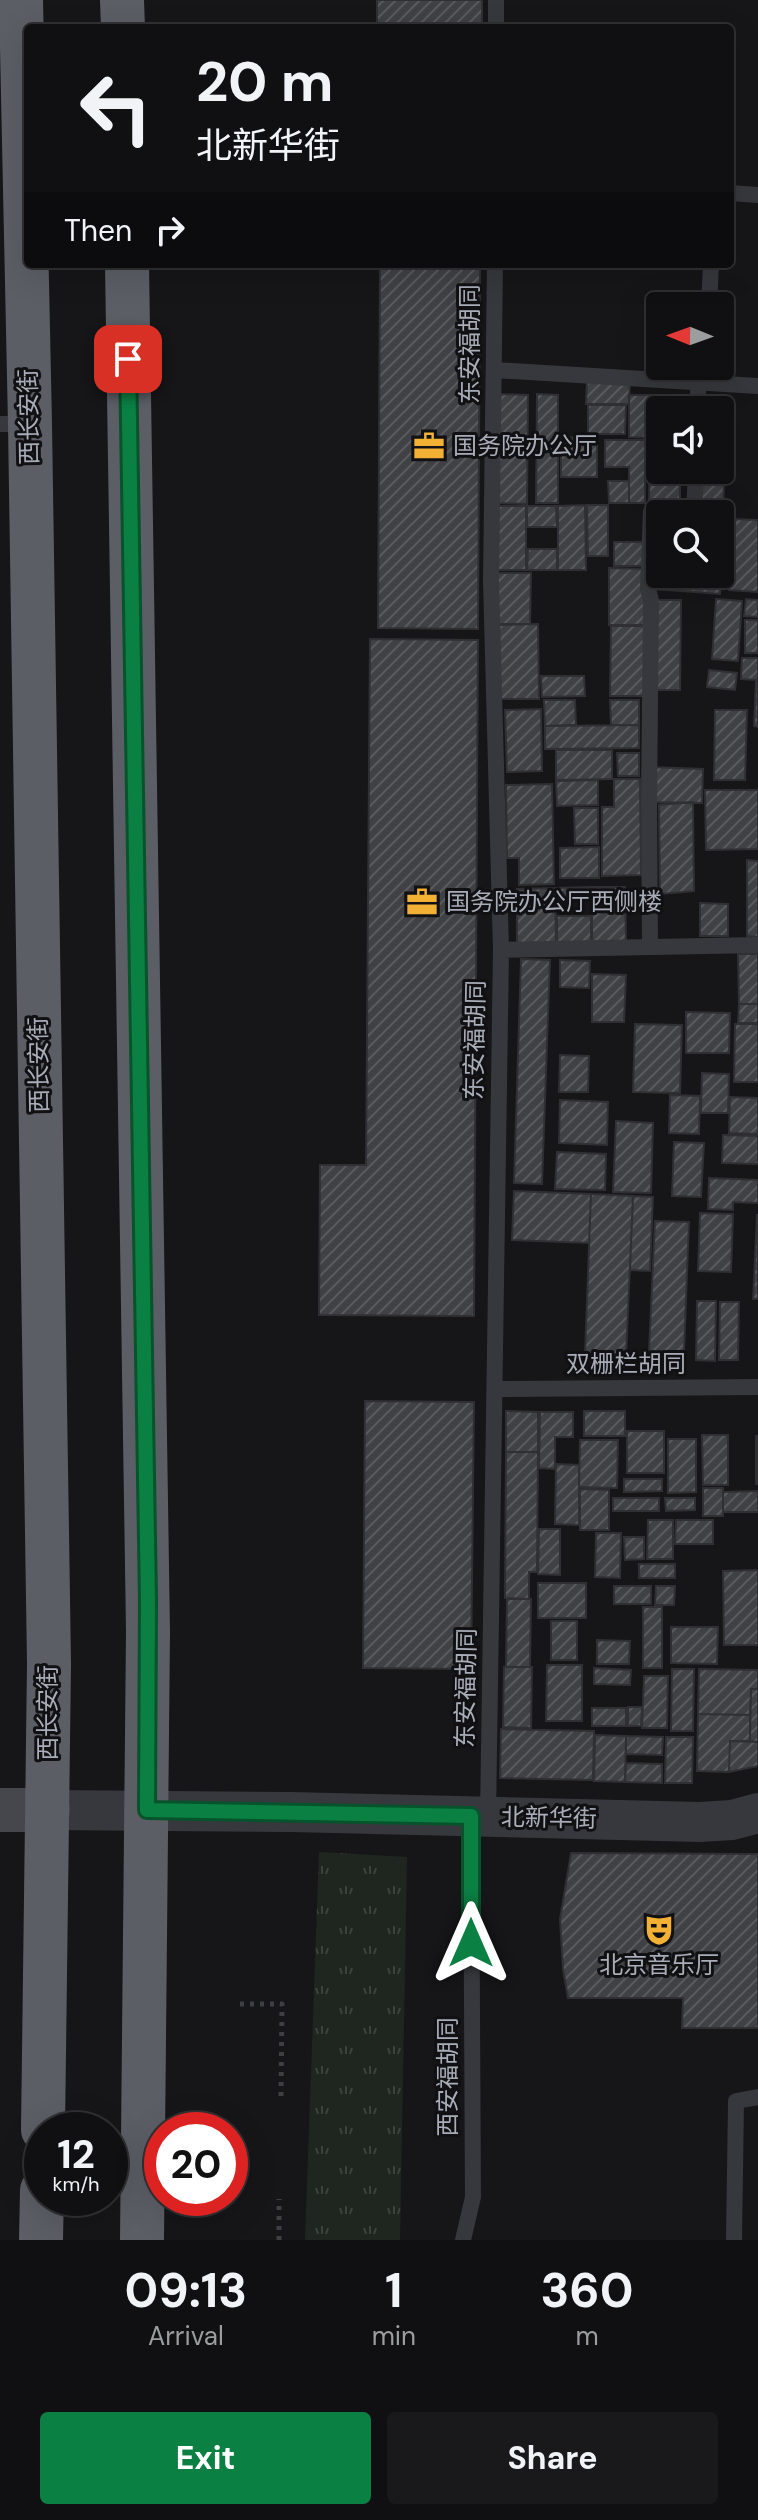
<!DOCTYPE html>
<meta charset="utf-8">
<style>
:root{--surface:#101012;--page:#19191b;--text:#f1f3f6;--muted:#9c9d9f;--line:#303032;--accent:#0b8043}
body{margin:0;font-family:"DM Sans","Noto Sans SC",sans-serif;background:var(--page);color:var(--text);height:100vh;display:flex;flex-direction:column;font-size:30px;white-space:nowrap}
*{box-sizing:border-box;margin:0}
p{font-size:26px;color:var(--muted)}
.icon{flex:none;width:44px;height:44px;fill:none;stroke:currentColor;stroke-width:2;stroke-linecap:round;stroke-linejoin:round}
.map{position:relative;height:2240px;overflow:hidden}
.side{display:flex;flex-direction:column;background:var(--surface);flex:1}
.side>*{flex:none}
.banner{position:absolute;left:24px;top:24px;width:710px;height:244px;border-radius:8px;box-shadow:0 8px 32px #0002,0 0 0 2px var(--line);background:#101012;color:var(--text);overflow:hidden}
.needle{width:52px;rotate:271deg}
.buttons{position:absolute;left:646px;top:292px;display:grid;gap:16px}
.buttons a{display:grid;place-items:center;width:88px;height:88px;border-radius:8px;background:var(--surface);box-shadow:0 8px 32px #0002,0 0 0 2px var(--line);font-size:40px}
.speed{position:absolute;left:24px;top:2112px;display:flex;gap:16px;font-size:40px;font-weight:700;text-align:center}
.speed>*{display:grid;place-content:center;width:104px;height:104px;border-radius:50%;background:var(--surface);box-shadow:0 8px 32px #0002,0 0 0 2px var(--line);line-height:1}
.speed small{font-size:20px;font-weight:400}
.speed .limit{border:12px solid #d22;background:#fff;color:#111}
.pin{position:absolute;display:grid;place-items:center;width:68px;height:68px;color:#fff;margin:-34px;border-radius:16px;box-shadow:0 4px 12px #0006}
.me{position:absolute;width:88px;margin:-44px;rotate:0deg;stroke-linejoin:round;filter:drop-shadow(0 0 6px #0008)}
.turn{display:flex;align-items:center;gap:28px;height:168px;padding:0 40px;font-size:36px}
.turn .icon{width:104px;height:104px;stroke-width:2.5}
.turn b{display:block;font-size:56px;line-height:68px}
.then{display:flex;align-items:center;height:76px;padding:0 40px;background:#0003;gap:16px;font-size:30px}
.eta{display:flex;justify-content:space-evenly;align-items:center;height:136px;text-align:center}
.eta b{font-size:48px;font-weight:700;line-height:56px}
.primary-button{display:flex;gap:16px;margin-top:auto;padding:16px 40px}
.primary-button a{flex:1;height:92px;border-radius:8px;background:var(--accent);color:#fff;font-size:32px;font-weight:700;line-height:92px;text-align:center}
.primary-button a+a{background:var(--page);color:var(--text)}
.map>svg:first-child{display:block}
.grass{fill:url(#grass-tufts)}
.building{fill:url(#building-hatch);stroke:#303034;stroke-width:2}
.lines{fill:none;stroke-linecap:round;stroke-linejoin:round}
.path{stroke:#3d3f44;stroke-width:5;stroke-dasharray:4 6;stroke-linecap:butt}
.service{stroke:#37383d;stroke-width:16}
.tertiary{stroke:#37383d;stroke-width:40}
.secondary{stroke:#45474d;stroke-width:44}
.trunk{stroke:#5b5e65;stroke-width:44}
.route-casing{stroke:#07532c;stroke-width:20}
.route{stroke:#0b8043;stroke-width:14}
.labels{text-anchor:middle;stroke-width:6;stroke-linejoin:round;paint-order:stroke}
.street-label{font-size:24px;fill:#a8adb8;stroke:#111113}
.poi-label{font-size:24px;fill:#a8adb8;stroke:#111113;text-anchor:start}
</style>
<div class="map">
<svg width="758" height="2240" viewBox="0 0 758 2240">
<defs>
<pattern id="grass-tufts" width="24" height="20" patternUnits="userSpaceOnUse" patternTransform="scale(2)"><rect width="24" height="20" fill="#1e261f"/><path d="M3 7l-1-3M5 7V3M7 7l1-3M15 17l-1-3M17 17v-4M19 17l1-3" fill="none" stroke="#3c433d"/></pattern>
<pattern id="building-hatch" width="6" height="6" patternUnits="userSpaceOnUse" patternTransform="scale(2)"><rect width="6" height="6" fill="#404145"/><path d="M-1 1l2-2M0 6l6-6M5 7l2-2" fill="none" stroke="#595a5e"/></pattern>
</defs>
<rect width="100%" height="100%" fill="#161618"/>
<path class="grass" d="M319,1852L407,1857L400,2240H305Z"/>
<path class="building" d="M377,0H482V28H377Z
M380,264H480L478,629L378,628Z
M587,381H630L629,404H586Z
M499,394L528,395L527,504L498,503Z
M537,394L558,395V503H536Z
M629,395H685V410H660V438L629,437Z
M588,405H626L625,434H588Z
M720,412H727L723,508L694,506L696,470H720Z
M561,437L597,438V477H561Z
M650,438H660V470H680V503L649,502Z
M605,440H645V503H629V467H605Z
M608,481H629V503H609Z
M585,505L586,570H558V506Z
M587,505H608V556H588Z
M496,506H526V570H496Z
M527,506H556L557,527H527Z
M733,519L758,520V592L729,590Z
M652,520H660V574H670L669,590L648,589Z
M614,542H645V566H614Z
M528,549H557V570H527Z
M609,568L645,569L644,625H609Z
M720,568H722L720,594L669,590L670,574H720Z
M497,573H531L530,624H497Z
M716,599L742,601L738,661L712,659Z
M746,599L758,600V617L744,616Z
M651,600H681L680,690H650Z
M745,620H758V653H745Z
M538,624L539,699H500L499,625Z
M611,626H646L645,696H610Z
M370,639L478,640L474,1316L319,1315L320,1165H366Z
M742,658H758V680L741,679Z
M709,670L737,673L735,690L707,687Z
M541,676H584L585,696L542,697Z
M756,680H758V727L754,726Z
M544,700H575L576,725L545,726Z
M610,700H639V725H611Z
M541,709L542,771L507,772L505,710Z
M715,710H747L745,780H714Z
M639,725V748L545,749V726Z
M556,750H612V779L556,780Z
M617,753H639V776H618Z
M650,767L703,769L702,803L649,802Z
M614,779H640L641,875L602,876V807H614Z
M598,780V805L557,806L556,781Z
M552,784L554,884L519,885V858H507L506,785Z
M705,790H758V849L706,850Z
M693,802L694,891L660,894L659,805Z
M574,808H598V844H575Z
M599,847V878H560V848Z
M747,860L758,861V937L747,936Z
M590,887V899L556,900V888Z
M592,887H625L626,941L592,942Z
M555,888L556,943H517V889Z
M700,903L728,904V936H700Z
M557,916H591V942H557Z
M738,954H758V1004H739Z
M521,959L550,960L542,1184L514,1183Z
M560,960L590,961L589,988L560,987Z
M592,974L626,975L624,1022H592Z
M739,1004H758V1023H738Z
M686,1012L730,1013L729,1053H686Z
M635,1024L682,1025L680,1093L633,1092Z
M735,1024H758V1082H734Z
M560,1055L589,1056L588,1092H559Z
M702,1073L729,1074L728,1113H701Z
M670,1095L700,1096L699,1134L669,1133Z
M730,1097L758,1098V1134L729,1133Z
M560,1100L608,1102L607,1145L559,1143Z
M616,1121L653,1123L651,1193L613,1192Z
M723,1135L758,1136V1164L722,1163Z
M674,1142L704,1143L701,1197L672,1196Z
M557,1152L606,1154L605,1190L555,1189Z
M709,1178L758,1180V1203L733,1202V1210L708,1209Z
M514,1191L591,1194L589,1243L512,1240Z
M591,1194L633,1196L626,1356L585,1354Z
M633,1196L653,1197L650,1271L630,1270Z
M700,1213L733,1214L731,1272L698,1271Z
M757,1215H758V1299H753Z
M655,1221L689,1222L684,1352L649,1351Z
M697,1301H716L715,1361L696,1360Z
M720,1302H739L738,1360H719Z
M365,1401L474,1402L471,1669L363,1668Z
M506,1411L538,1412V1452H506Z
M584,1411H625V1436H584Z
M540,1412H573V1437H555V1469L539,1468Z
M627,1431H664V1473H627Z
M702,1435H728V1485H703Z
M756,1436H758V1484H756Z
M668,1439H696V1492L668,1493Z
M580,1440H618L617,1488L579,1487Z
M506,1452H538L537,1572H529V1599L505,1598Z
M556,1464L579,1465V1525L555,1524Z
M624,1479H662V1491L624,1492Z
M703,1488H723V1516H703Z
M580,1489L609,1490V1530H580Z
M758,1491V1512H723V1492Z
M613,1498H659V1511H613Z
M665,1498H695V1510L666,1511Z
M648,1520H673V1559H647Z
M676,1520H713V1544H675Z
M539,1529H560V1575L538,1574Z
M596,1533H621L620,1578L595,1577Z
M624,1537H644V1559L625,1560Z
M639,1564H675V1578H639Z
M758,1570V1645H724L723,1571Z
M538,1583H586V1618H538Z
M614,1586H651V1604H614Z
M656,1586H675L674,1605H655Z
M507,1599H531L530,1667H506Z
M643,1607H662V1668H643Z
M551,1621H577V1660H551Z
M671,1627H718L717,1664L671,1663Z
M597,1640L630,1641L629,1664H597Z
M547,1665H582V1721H546Z
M504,1667H532L531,1728L503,1727Z
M594,1668L631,1670L630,1685L594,1684Z
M672,1669H694L693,1731H671Z
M699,1669L758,1670V1689H751L750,1715L698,1714Z
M644,1676H668L667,1728H642Z
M751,1689H758V1742L750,1741Z
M628,1707H642L641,1726H628Z
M592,1708H626V1726H592Z
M698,1714L750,1715V1741H730L729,1772L697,1771Z
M501,1729L594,1731L593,1780L500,1778Z
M595,1735L626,1736L625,1782L594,1781Z
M626,1736L663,1737L662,1755L626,1754Z
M666,1737H693L692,1783H665Z
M730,1741L758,1742V1766L729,1772Z
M626,1763L662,1764V1783L625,1782Z
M571,1853L758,1854V2028H682L683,1998H568L563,1969L560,1919Z"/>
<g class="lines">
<path class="path" d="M240,2004H282L281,2099
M279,2240V2199"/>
<path class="service" d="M496,28V0
M730,193L758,195
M709,306L711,264
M495,370L758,386
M698,382V410
M0,424H28
M650,947L649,802L651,600L648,589L651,512L694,514L696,470
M501,950L758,945
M495,1389L758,1387
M488,1817L501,950L491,581L495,264
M463,2240L473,2197L471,1816
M734,2240L736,2101L758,2097"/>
<path class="tertiary" d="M48,1810L291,1812L700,1822L732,1820L758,1813"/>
<path class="secondary" d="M0,1810H48"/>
<path class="trunk" d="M21,0L30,424L49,1664L43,2130
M122,0L123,28
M127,264L148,1632L142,2240
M41,2240L42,2190"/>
</g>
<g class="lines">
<defs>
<path id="route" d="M128,359L148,1601L147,1810L471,1816V1943"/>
</defs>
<use href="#route" class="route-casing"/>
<use href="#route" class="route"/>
</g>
<defs>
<symbol id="office-bare" viewBox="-9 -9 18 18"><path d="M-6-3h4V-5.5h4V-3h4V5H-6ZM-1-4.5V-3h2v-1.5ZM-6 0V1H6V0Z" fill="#f2b134" stroke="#111113" stroke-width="2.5" paint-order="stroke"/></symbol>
<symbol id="theatre-bare" viewBox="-9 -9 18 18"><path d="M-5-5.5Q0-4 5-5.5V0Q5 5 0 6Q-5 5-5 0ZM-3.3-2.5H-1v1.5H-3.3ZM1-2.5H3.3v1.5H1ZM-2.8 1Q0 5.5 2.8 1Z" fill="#f2b134" stroke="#111113" stroke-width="2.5" paint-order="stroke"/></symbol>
</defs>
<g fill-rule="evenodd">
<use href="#office-bare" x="407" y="424" width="44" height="44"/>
<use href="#office-bare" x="400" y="880" width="44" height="44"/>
<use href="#theatre-bare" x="637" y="1908" width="44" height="44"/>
</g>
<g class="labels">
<g class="street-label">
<text transform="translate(470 344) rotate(-90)" y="8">东安福胡同</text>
<text transform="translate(29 417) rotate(-91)" y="8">西长安街</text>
<text transform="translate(475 1040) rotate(-89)" y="8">东安福胡同</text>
<text transform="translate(39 1065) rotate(-91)" y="8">西长安街</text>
<text x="626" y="1372">双栅栏胡同</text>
<text transform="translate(466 1688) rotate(-89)" y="8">东安福胡同</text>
<text transform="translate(48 1713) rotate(-90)" y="8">西长安街</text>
<text transform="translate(549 1818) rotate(1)" y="8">北新华街</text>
<text transform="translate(448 2077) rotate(-90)" y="8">西安福胡同</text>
</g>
<g class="poi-label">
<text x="453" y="454">国务院办公厅</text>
<text x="446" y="910">国务院办公厅西侧楼</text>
<text x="659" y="1973" text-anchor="middle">北京音乐厅</text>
</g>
</g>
</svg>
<div class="buttons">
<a><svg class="needle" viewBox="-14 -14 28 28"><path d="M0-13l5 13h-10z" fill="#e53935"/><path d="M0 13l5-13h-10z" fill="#9c9d9f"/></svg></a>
<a><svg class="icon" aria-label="sound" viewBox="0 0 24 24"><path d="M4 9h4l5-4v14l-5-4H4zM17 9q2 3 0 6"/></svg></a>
<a><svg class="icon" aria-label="search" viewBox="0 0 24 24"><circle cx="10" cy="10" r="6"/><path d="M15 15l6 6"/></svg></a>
</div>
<div class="speed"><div>12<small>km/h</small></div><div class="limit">20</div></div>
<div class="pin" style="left:128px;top:359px;background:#d93025"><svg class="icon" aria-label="arrive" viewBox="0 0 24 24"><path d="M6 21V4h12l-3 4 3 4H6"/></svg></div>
<svg class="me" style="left:471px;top:1943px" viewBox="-20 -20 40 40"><path d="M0-17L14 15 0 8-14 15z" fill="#0b8043" stroke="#fff" stroke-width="4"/></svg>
<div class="banner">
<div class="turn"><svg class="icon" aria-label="left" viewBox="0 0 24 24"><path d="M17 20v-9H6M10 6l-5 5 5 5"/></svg><div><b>20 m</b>北新华街</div></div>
<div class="then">Then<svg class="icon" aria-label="right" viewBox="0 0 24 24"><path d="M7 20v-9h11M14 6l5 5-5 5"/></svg></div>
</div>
</div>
<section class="side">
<div class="eta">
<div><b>09:13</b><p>Arrival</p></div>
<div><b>1</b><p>min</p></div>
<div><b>360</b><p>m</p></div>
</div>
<div class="primary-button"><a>Exit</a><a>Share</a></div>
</section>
